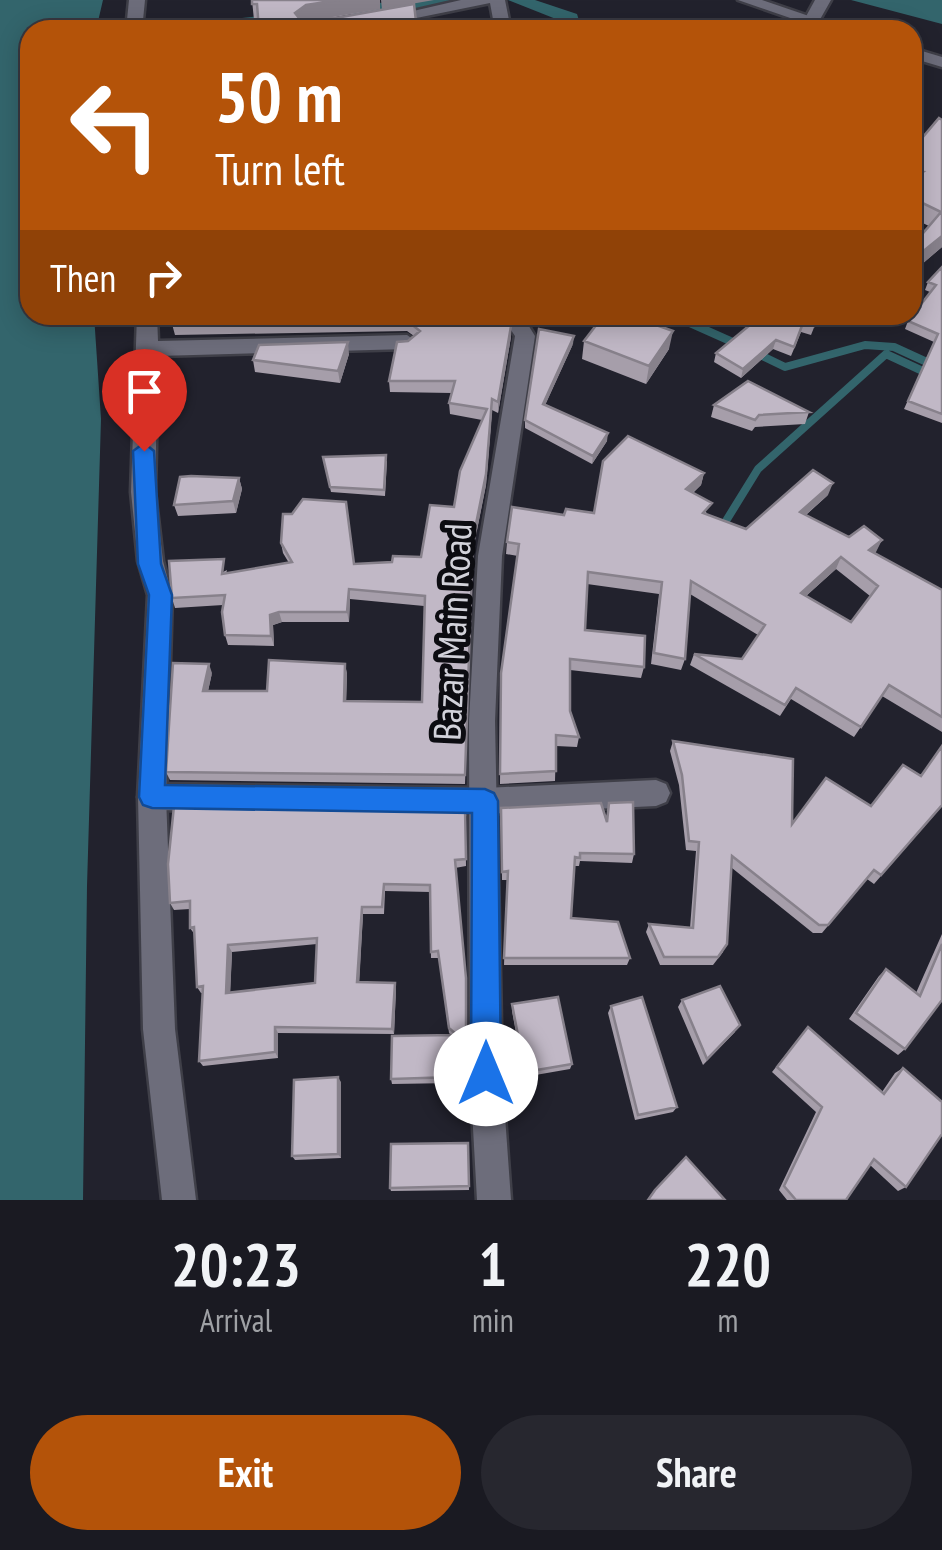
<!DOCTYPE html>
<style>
:root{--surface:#1a1a22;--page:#27272f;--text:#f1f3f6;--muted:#9fa1a5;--line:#383840;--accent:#b45309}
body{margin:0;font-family:"PT Sans Narrow",sans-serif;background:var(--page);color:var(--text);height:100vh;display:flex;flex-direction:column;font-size:38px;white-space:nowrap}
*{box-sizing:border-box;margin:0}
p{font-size:32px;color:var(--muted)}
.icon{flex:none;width:55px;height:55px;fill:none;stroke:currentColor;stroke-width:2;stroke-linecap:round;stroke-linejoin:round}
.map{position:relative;height:1200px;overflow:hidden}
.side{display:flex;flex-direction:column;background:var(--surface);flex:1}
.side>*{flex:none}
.top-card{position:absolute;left:20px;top:20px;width:902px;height:305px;border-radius:30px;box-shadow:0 5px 25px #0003,0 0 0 2px var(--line);background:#b45309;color:#fff;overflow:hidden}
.pin{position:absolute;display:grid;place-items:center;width:85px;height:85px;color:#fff;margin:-102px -42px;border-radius:50% 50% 50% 0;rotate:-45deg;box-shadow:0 0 10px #0007}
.pin .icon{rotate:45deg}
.me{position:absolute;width:110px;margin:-55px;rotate:0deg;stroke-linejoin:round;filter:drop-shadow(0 0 8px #0008)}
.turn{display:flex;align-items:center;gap:35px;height:210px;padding:0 30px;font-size:45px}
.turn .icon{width:130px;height:130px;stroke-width:2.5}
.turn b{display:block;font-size:70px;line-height:85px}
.then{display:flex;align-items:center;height:95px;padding:0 30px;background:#0003;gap:20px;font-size:38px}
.eta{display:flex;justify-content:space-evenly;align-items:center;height:170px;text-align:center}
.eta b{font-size:60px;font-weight:700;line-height:70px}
.primary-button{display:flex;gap:20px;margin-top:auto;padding:20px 30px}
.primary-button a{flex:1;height:115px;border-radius:60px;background:var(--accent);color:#fff;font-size:40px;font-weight:700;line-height:115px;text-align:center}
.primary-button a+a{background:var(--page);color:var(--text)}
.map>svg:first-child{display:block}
.water{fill:#33656c}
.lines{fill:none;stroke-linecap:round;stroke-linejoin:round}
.stream-far1{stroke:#33656c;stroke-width:6}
.stream{stroke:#33656c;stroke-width:8}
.canal{fill:#33656c;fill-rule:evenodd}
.street-casing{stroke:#3f3f48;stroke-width:5}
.secondary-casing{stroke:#3f3f48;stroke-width:5}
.street{fill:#6d6d7b;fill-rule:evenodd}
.secondary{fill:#6d6d7b;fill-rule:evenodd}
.wall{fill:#a69eaa;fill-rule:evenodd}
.shaded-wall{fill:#87818b}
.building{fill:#c1b8c6;stroke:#87818b;stroke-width:2.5;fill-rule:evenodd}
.route{fill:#1a73e8;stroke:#114b97;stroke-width:2.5}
.labels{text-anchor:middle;stroke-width:10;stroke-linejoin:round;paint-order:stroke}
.street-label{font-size:38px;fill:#d2d2da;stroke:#0c0c11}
</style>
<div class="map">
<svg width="942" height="1200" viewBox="0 0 942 1200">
<rect width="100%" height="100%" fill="#22222d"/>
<path class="water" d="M0,0H103L96,30H30V315H94L101,419L87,886L83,1200H0Z
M851,0H942V24Z"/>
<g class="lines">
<path class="stream-far1" d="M912,231L942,235"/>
<path class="stream" d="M672,315L737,344
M756,353L785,367L865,345L894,347L942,369
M721,529L758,469L886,354L942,380"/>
<path class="canal" d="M409,0H473L464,6L358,17L349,11L358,5Z
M508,0H535L577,14L582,30H562L561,21Z
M297,12L307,18L304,22L239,30H176L186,24Z"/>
<defs>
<path id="street" d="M815,0H831L818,23H806L804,20Z
M656,780L666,784L670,793L666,802L656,806L485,814L152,810L142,806L138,797L142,788L152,784L485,788Z"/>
<path id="secondary" d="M129,0H145L142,30H126Z
M461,0H505L511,30H495L490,3L382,25L374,20Z
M738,0H762L850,30H825Z
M912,48L942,57V67L912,58Z
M137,315H157L158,341L407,335L417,342L407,349L158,356L155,492L163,561L172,595L166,797L175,1029L196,1200H162L143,1029L138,797L148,595L138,561L131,492Z
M501,315H522L535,336L502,556L495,721L502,1074L511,1200H477L470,1074L469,721L478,556L515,336Z"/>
</defs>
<use href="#street" class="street-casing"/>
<use href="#secondary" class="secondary-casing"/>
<use href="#street" class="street"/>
<use href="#secondary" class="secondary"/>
</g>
<path class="wall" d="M252,0H380V9L330,18L417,30L254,20Z
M939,118L942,247L915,270L912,267V247L929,226L912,218V135L922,138Z
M942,267V423L904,409L934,342L905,329L908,321L930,292L925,290L928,282Z
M505,315L511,337L498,413L492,410L486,485L473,550L465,784L170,780L166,772L212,673L208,691H267L345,664L347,674L346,701L422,702L424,606L350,599L349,622H282L273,625L274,646L228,645L225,635L223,605L175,608L172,598L227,570L226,574L289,563L283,553L281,543L354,564L392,562L421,557L454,507L482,420L450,414L449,403L452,393L390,392L389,381L408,341L414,336L407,331L175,335L172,324Z
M819,315L811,335L801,332L791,356L773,349L741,378L714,362L716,353Z
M584,341L669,349L646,384L582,359Z
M573,344L545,405L607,441L592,464L525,428V420Z
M349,354L340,383L255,372L253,360Z
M714,405L809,412L805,424L755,427L752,431L711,417Z
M323,457L387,461L385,496L331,492Z
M704,473L701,485L693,493L708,515L746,529L828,495L806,515L876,552L875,553L942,590V732L882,696L854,737L791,699L780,716L690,665L694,654L742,659L758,635L690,594L685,659L681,670L651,664L659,594L587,584L585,630L644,667L641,678L570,670V711L579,737L577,747L556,746L555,781L500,784L501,673L518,556L506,554L507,542L564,515L594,513ZM836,569L870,596L851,622L806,596Z
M239,478L242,489L236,513L178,516L174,505Z
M673,741L792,824L871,806L920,776L942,806L874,884L867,879L822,933H813L732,868L723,952L713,965H660L646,932L649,924L690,928L696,851L686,850L679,785L670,751Z
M609,803L634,854L632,863L580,861L579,866H574L571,918L630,958L627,965H504L507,880H502L501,817L606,819Z
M465,809L466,866L455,868L466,978V1049L453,1037L454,1083L392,1084L391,1079L451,1035L449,1033L439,958H431L430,892L385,891L384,914H363L359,982L396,989L394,1034L278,1033V1058L203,1066L199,1061L203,993H201L197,987L195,935L190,928V909L174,910L170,903ZM317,944L315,983L230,992L232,952Z
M942,934V1000L905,1049L898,1055L849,1019L879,976L886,969L916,993Z
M682,1000L735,1032L703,1065L678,1007Z
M512,1004L572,1064L570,1069L524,1077L512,1011Z
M611,1006L677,1107L673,1112L635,1120L608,1013Z
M803,1033L882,1092L895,1073L903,1068L906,1187L898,1191L870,1165L846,1200H787L779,1190L816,1112L772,1072Z
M341,1082V1158L295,1160L292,1156Z
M468,1143L469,1190L391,1191L390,1188Z"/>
<path class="shaded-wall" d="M339,0H380V9L308,21L297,29L295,13L306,5Z
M381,0H434L382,9Z
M942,236V247L915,270L921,253Z
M511,326V337L498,413V402Z
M673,331L669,349L646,384L649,366Z
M574,336L573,344L542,412L543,404Z
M776,340L773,349L741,378L743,369Z
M348,342L349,354L340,383L338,371Z
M492,410L486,485L473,550L465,784L473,539Z
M608,433L607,441L592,464L593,456Z
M704,473L701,485L683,501L686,489Z
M239,478L242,489L236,513L233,501Z
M833,483L828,495L795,524L800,512Z
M882,540L876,552L863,562L869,550Z
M841,557L836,569L796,605L801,593Z
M349,589L350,599L349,622L347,612Z
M279,612L282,622L273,625L274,646L271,636L270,615Z
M209,664L212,673L206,700L203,691Z
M345,664L347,674L346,710L344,701Z
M362,907L363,914L359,988L357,982Z
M228,945L232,952L230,999L226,993Z
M395,983L396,989L394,1034L392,1029Z
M275,1027L278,1033V1058L275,1052Z
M338,1077L341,1082V1158L338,1154Z"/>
<path class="building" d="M252,0H339L306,5L295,13L299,18H336L414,4L417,30H259L257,4H252Z
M939,118L942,120V236L921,253L913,245L941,212L912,198V180L923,172L912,171V135L922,138Z
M942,267V414L908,401L938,334L908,321L936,285L928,282Z
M172,315H505L511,326L498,402L492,399L486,474L473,539L465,775L166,772L173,663L209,664L203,691H267L269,660L345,664L344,701L422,702L425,596L349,589L347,612H279L270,615L271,636L225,635L222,612L225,595L172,598L169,561L224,559L222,574L292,562L281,543L283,514H292L303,499L346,502L354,564L392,562L393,556L421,557L430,505L454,507L460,471L487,409L449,403L455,381H389L397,342L408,341L420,331L406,320L172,324Z
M604,315H628L673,331L649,366L584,341Z
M762,315H818L814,326L803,323L794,347L776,340L743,369L716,353Z
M539,329L574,336L543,404L608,433L593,456L525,420Z
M348,342L338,371L253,360L259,345Z
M748,381L809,412L759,415L755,420L714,405Z
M628,436L704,473L686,489L712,503L703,513L746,529L813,470L833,483L800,512L849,537L864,526L882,540L869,550L942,590V717L889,685L861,727L796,688L785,705L694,654L742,659L765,625L691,581L685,659L654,653L662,582L588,572L585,630L645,636L644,667L570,659V711L579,737L556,735V771L500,774L501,673L519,544L507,542L512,507L564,515L566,509L594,513L603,461ZM841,557L878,586L851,622L801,593Z
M386,455L384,490L330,487L323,457Z
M191,476L239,478L233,501L174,505L180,477Z
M673,741L793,759L792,824L826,778L871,806L903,765L921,776L942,746V805L881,875L874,870L828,925H819L732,856L727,944L718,957H664L649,924L693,928L699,842L689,841L682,775Z
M633,802L634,854L580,853V858L575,857L571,918L618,922L630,958H504L508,871L502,872L501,808L601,803L607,822L609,803Z
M174,806L465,809L466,859L455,860L466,978V1043L449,1028L438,951L431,952L430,885L384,884L382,907H362L357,982L395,983L392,1029L275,1027V1052L199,1061L203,986L197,987L194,927L190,928V901L170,903L168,864ZM317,938L315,983L226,993L228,945Z
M942,944V1000L905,1049L856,1013L886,969L920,996Z
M720,986L740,1025L707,1059L682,1000Z
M558,997L572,1064L525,1072L512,1004Z
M642,997L677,1107L638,1115L611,1006Z
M808,1027L884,1094L903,1068L942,1102V1134L906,1187L874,1159L846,1200H796L784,1186L822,1107L777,1067Z
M453,1035L454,1077L391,1079L392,1036Z
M338,1077V1154L292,1156L294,1080Z
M468,1143L469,1186L390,1188L391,1144Z
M686,1157L725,1200H648L655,1190Z"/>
<path class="route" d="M144,443L154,451L161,564L172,595L165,785L485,789L494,793L498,801L501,1074L496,1085L486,1089L476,1085L471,1074L472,813L152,808L143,805L139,797L149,595L138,564L133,451Z"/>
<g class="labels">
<g class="street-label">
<text transform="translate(453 632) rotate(-87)" y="13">Bazar Main Road</text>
</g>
</g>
</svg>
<div class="pin" style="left:144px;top:451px;background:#d93025"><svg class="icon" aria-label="arrive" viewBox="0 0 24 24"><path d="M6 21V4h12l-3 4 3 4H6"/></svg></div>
<svg class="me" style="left:486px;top:1074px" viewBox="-20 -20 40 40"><circle r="19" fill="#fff"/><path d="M0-13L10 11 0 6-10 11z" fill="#1a73e8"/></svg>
<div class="top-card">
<div class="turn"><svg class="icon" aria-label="left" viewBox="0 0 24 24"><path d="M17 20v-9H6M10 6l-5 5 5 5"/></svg><div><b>50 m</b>Turn left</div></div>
<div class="then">Then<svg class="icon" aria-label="right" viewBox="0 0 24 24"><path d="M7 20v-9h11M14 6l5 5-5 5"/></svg></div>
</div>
</div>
<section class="side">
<div class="eta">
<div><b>20:23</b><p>Arrival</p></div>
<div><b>1</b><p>min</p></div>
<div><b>220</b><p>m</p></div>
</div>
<div class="primary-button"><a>Exit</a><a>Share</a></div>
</section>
